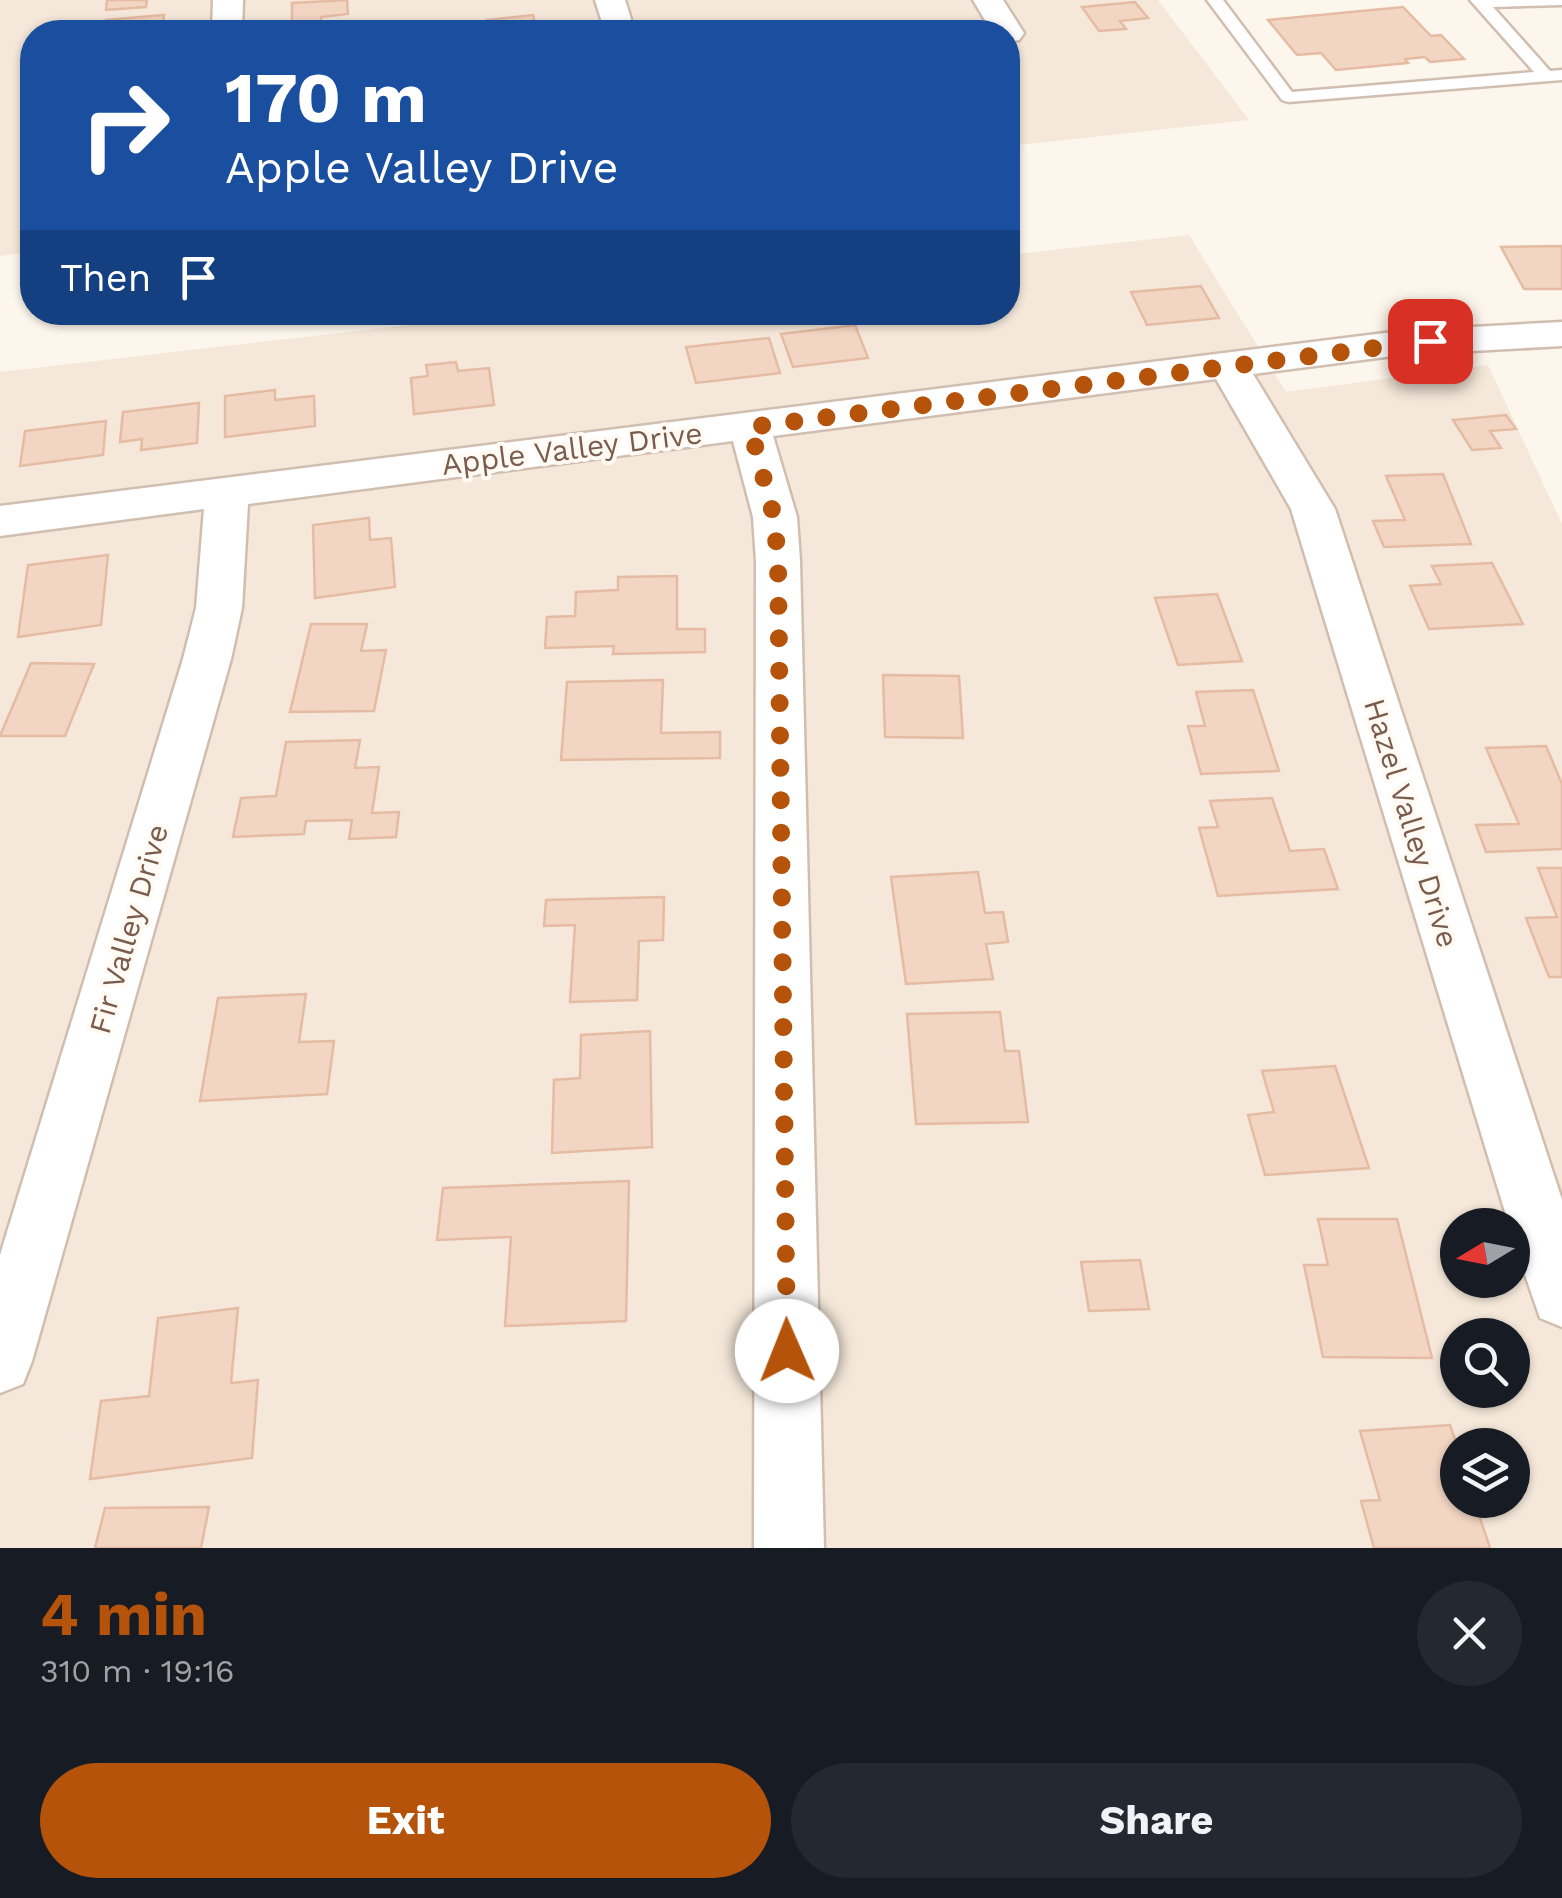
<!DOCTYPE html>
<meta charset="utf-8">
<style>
:root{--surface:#171b24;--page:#242831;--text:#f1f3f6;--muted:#9ea1a6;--accent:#b45309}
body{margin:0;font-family:"Work Sans",sans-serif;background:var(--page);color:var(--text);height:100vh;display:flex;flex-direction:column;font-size:38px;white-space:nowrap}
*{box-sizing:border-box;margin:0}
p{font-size:32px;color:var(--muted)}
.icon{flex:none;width:55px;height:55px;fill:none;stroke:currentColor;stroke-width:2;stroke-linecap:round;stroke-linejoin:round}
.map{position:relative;height:1548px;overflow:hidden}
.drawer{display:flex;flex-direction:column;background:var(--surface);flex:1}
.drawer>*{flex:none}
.hud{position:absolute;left:20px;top:20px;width:1000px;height:305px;border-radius:40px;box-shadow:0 2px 8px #0004;background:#1a4fa0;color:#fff;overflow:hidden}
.needle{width:65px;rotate:260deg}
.controls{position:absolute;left:1440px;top:1208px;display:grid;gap:20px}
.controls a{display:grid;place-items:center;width:90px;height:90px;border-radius:50%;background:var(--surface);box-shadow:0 2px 8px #0004;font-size:50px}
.pin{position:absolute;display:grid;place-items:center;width:85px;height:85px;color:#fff;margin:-42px;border-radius:20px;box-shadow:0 5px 15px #0006}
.me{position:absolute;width:110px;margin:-55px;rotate:359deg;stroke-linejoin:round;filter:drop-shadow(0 0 8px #0008)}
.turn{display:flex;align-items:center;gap:35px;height:210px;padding:0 40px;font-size:45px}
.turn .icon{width:130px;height:130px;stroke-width:2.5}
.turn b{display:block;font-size:70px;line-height:85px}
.then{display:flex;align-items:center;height:95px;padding:0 40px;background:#0003;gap:20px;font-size:38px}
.round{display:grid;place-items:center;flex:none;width:105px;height:105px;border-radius:52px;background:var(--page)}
.summary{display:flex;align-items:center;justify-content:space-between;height:170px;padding:0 40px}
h1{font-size:60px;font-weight:700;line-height:75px;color:var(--accent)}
.cta{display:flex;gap:20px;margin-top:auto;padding:20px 40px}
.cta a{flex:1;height:115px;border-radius:60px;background:var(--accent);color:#fff;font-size:40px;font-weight:700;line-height:115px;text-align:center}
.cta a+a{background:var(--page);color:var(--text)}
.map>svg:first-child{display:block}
.residential{fill:#f5e8da;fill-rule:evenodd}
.building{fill:#f3d5c3;stroke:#e6bba3;stroke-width:2.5}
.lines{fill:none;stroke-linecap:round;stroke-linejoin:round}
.lane-casing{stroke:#d1beb0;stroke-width:5}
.street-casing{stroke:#d1beb0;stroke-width:5}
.lane{fill:#fff;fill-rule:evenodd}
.street{fill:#fff;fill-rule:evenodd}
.route{stroke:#b45309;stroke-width:18;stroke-dasharray:0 32.4}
.labels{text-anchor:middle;stroke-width:8;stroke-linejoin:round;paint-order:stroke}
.street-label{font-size:30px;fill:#7a5c4d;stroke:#fffaf3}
</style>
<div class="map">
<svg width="1562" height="1548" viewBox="0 0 1562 1548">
<rect width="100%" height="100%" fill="#fdf6ec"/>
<path class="residential" d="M0,0H1158L1249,120L1008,146V32H32V252L0,256Z
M1189,235L1286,392L1488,365L1562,524V1548H0V372L514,313L1008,312V255ZM1458,1225H1512V1280H1458ZM1458,1335H1512V1390H1458ZM1458,1445H1512V1500H1458Z"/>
<path class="building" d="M107,0H147L146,7L106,10Z
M347,0L348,14L321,17V30L292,32V3Z
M1135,2L1148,18L1120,21L1126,29L1099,31L1082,7Z
M1403,7L1431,36L1441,35L1464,59L1430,62L1425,57L1405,59L1408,63L1336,70L1321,53L1297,55L1268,20Z
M164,15L162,32H104L106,20Z
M533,15L537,32H490L487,20Z
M895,25L899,32H848L847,29Z
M1562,246V289H1524L1501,247Z
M1201,286L1219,318L1147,325L1131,292Z
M855,325L868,358L793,367L781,334Z
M769,338L780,373L696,383L686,347Z
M456,362L458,371L489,368L494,405L414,414L411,378L428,376L426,365Z
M275,390V400L314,396L315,426L225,437V396Z
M199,403L197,443L141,450L142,439L120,442L123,412Z
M1506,415L1516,429L1490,431L1501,448L1472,450L1453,420Z
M106,421L103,455L20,466L25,431Z
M1443,474L1471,544L1384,547L1373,521L1405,520L1386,476Z
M369,518L370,540L391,538L395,587L315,598L313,525Z
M108,555L101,625L18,637L28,565Z
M1492,563L1523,624L1429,629L1410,586L1441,584L1432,566Z
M677,576V629H705V652L613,654L614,646L545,648L547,617L575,616L576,592L618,590V577Z
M1217,594L1242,661L1178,665L1155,598Z
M311,624H367L361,651L386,650L374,711L290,712Z
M31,663L94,664L65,736H0Z
M883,675L959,676L963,738L885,737Z
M663,680L661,733L720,732V758L561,760L567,682Z
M1253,690L1279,771L1201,774L1188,726H1205L1196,692Z
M360,740L355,768L379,767L372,813L399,812L396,837L349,839L352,820L306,821L304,834L233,837L241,798L276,796L286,742Z
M1546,746L1562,784V849L1486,852L1476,825L1519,824L1486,748Z
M1272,798L1290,851L1324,849L1338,889L1218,896L1199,828L1218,827L1210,801Z
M1538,868H1562V977H1549L1526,918L1557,917Z
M978,872L985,913L1003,912L1008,942L986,944L993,979L906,984L891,877Z
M664,897L663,940L639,941L637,1000L570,1002L575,925L544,926L546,900Z
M306,994L299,1042L334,1041L327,1094L200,1101L218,998Z
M1000,1012L1005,1051H1019L1028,1122L916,1124L907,1014Z
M650,1031L652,1147L552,1153L554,1080L580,1078L581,1035Z
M1335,1066L1369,1168L1265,1175L1248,1115L1274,1112L1262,1071Z
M629,1181L626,1321L505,1326L511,1237L437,1240L443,1188Z
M1318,1219H1397L1432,1358L1323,1357L1304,1265H1328Z
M1140,1260L1149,1309L1089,1311L1081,1262Z
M238,1308L231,1383L258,1380L252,1458L90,1479L101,1401L149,1396L158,1318Z
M1450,1425L1458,1448V1500H1474L1490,1548H1374L1361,1501L1380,1500L1360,1431Z
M209,1507L201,1548H95L105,1508Z"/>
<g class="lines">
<defs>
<path id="lane" d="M1207,0H1223L1292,92L1534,72L1470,0H1562V5L1493,7L1550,71L1562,70V80L1288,102L1282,100Z"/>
<path id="street" d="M213,0H243L242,32H212Z
M595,0H625L635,32H605Z
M973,0H1003L1024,33L1019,40L1008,42V32H992Z
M1562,322V346L1401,355L1253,374L1335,509L1562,1200V1327L1540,1318L1512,1237V1225H1509L1291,509L1216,379L773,436L797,517L800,561L824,1548H754L756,561L753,517L733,441L248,504L242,608L231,659L32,1361L23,1384L0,1393V1255L183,659L196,608L204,509L0,536V506L1401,331Z"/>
</defs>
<use href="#lane" class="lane-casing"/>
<use href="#street" class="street-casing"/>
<use href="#lane" class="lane"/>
<use href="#street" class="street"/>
</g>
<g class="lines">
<path class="route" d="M787,1351L778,561L774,517L750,427L1430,341"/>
</g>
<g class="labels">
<g class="street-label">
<text transform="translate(572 449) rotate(-7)" y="10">Apple Valley Drive</text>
<text transform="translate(1411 823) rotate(73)" y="10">Hazel Valley Drive</text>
<text transform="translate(129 929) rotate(-74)" y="10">Fir Valley Drive</text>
</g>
</g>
</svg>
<div class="controls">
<a><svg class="needle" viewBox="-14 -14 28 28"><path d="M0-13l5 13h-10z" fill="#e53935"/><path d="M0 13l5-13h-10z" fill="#9ea1a6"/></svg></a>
<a><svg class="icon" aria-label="search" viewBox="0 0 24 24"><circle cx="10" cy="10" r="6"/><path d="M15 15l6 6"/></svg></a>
<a><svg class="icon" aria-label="layers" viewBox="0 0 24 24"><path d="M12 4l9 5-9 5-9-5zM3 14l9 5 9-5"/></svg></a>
</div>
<div class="pin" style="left:1430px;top:341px;background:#d93025"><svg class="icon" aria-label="arrive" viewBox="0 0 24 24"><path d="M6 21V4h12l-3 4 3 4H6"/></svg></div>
<svg class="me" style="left:787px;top:1351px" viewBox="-20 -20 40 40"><circle r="19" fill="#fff"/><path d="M0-13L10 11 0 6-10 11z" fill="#b45309"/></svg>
<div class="hud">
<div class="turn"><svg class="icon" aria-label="right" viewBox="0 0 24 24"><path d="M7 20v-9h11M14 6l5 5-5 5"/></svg><div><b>170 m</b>Apple Valley Drive</div></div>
<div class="then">Then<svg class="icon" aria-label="arrive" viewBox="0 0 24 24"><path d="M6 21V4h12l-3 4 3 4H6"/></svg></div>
</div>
</div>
<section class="drawer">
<div class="summary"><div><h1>4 min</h1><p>310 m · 19:16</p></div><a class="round"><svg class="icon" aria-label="close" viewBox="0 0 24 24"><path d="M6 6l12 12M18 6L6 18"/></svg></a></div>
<div class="cta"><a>Exit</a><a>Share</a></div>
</section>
